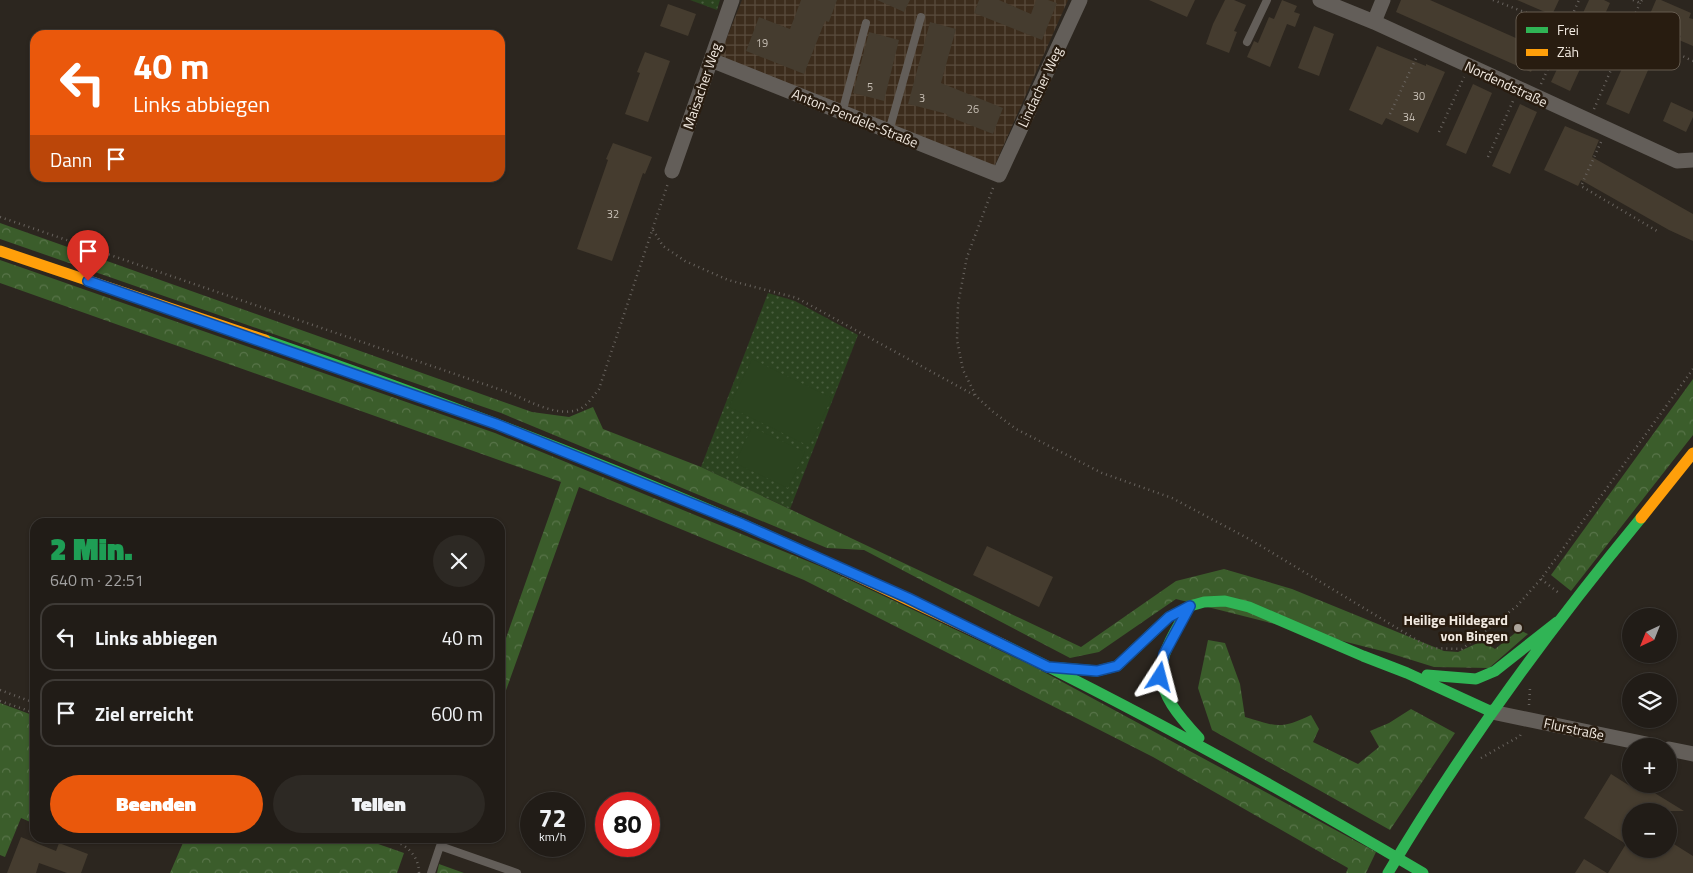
<!DOCTYPE html>
<html lang="de">
<meta charset="utf-8">
<style>
:root{--surface:#211c17;--page:#2d2924;--text:#f1f3f6;--muted:#a2a1a1;--line:#3e3a36;--accent:#ea580c}
body{margin:0;font-family:"Titillium Web",sans-serif;background:var(--page);color:var(--text);height:100vh;display:flex;flex-direction:column;font-size:19px;white-space:nowrap}
*{box-sizing:border-box;margin:0}
p{font-size:16px;color:var(--muted)}
.icon{flex:none;width:28px;height:28px;fill:none;stroke:currentColor;stroke-width:2;stroke-linecap:round;stroke-linejoin:round}
.map{position:relative;flex:1;overflow:hidden}
.details{position:absolute;left:30px;top:518px;width:475px;height:325px;display:flex;flex-direction:column;background:var(--surface);border-radius:15px;box-shadow:0 1px 4px #0004,0 0 0 1px var(--line)}
.details>*{flex:none}
.guide{position:absolute;left:30px;top:30px;width:475px;height:152px;border-radius:15px;box-shadow:0 1px 4px #0004,0 0 0 1px var(--line);background:#ea580c;color:#fff;overflow:hidden}
.needle{width:32px;rotate:223deg}
.tools{position:absolute;left:1622px;top:608px;display:grid;gap:10px}
.tools a{display:grid;place-items:center;width:55px;height:55px;border-radius:50%;background:var(--surface);box-shadow:0 1px 4px #0004,0 0 0 1px var(--line);font-size:25px}
.speed{position:absolute;left:520px;top:792px;display:flex;gap:10px;font-size:25px;font-weight:700;text-align:center}
.speed>*{display:grid;place-content:center;width:65px;height:65px;border-radius:50%;background:var(--surface);box-shadow:0 1px 4px #0004,0 0 0 1px var(--line);line-height:1}
.speed small{font-size:12px;font-weight:400}
.speed .limit{border:8px solid #d22;background:#fff;color:#111}
.pin{position:absolute;display:grid;place-items:center;width:42px;height:42px;color:#fff;margin:-51px -21px;border-radius:50% 50% 50% 0;rotate:-45deg;box-shadow:0 0 5px #0007}
.pin .icon{rotate:45deg}
.me{position:absolute;width:55px;margin:-28px;rotate:9deg;stroke-linejoin:round;filter:drop-shadow(0 0 4px #0008)}
.turn{display:flex;align-items:center;gap:18px;height:105px;padding:0 20px;font-size:22px}
.turn .icon{width:65px;height:65px;stroke-width:2.5}
.turn b{display:block;font-size:35px;line-height:42px}
.then{display:flex;align-items:center;height:48px;padding:0 20px;background:#0003;gap:10px;font-size:19px}
.round{display:grid;place-items:center;flex:none;width:52px;height:52px;border-radius:26px;background:var(--page)}
.head{display:flex;align-items:center;justify-content:space-between;height:85px;padding:0 20px}
h1{font-size:30px;font-weight:800;line-height:38px;color:#1e9e55}
.primary-button{display:flex;gap:10px;margin-top:auto;padding:10px 20px}
.primary-button a{flex:1;height:58px;border-radius:30px;background:var(--accent);color:#fff;font-size:20px;font-weight:800;line-height:58px;text-align:center}
.primary-button a+a{background:var(--page);color:var(--text)}
ul{padding:0;list-style:none}
li{display:flex;align-items:center;gap:15px;height:68px;margin:0 10px 8px;padding:0 10px;border:2px solid var(--line);border-radius:15px}
li div{flex:1}
li b{display:block;font-size:19px}
li em{font-style:normal}
.map>svg:first-child{display:block}
.industrial{fill:url(#industrial-grid)}
.green{fill:url(#green-dots)}
.forest{fill:url(#forest-crowns)}
.pitch{fill:#2b431f}
.building{fill:#453c2f}
.lines{fill:none;stroke-linecap:round;stroke-linejoin:round}
.path{stroke:#68635e;stroke-width:2.5;stroke-dasharray:1 4;stroke-linecap:butt}
.lane{stroke:#635e59;stroke-width:8}
.street{stroke:#635e59;stroke-width:15}
.fast{stroke:#30b455;stroke-width:11}
.slow{stroke:#ff9f0a;stroke-width:11}
.route-casing{stroke:#114b97;stroke-width:12}
.route{stroke:#1a73e8;stroke-width:9}
.poi-dot{fill:#aca59c;stroke:#281c10;stroke-width:2}
.labels{text-anchor:middle;stroke-width:5;stroke-linejoin:round;paint-order:stroke}
.number-label{font-size:11px;fill:#c6beb4}
.street-label{font-size:14px;fill:#f1e9e0;stroke:#281c10}
.poi-label{font-size:14px;font-weight:bold;fill:#f1e9e0;stroke:#281c10;text-anchor:end}
.key{fill:#281c10;stroke:#645a4e;stroke-width:1}
.key-label{font-size:14px;fill:#f1e9e0}
</style>
<div class="map">
<svg width="1693" height="873" viewBox="0 0 1693 873">
<defs>
<pattern id="industrial-grid" width="8" height="8" patternUnits="userSpaceOnUse" patternTransform="scale(1.25)"><rect width="8" height="8" fill="#3c2c1c"/><path d="M0 4h8M4 0v8" fill="none" stroke="#594b3d"/></pattern>
<pattern id="green-dots" width="8" height="8" patternUnits="userSpaceOnUse" patternTransform="scale(1.25)"><rect width="8" height="8" fill="#2b431f"/><path d="M2 2h.1M6 6h.1" fill="none" stroke="#4a5e3f" stroke-width="1.8" stroke-linecap="round"/></pattern>
<pattern id="forest-crowns" width="20" height="18" patternUnits="userSpaceOnUse" patternTransform="scale(1.25)"><rect width="20" height="18" fill="#3b5d2b"/><path d="M2 6a3 3 0 1 1 6 0M12 15a3 3 0 1 1 6 0" fill="none" stroke="#587449"/></pattern>
</defs>
<rect width="100%" height="100%" fill="#2c261f"/>
<path class="industrial" d="M742,0H1068L994,167L719,57Z"/>
<path class="green" d="M690,0H720L717,10Z
M768,293L795,301L858,335L790,509L701,467Z"/>
<path class="forest" d="M0,223L532,412L569,417L593,407L603,429L701,467L1081,647L1176,581L1224,569L1292,589L1444,651L1458,652L1482,641L1495,649L1519,630L1528,634L1489,668L1434,667L1386,652L1176,599L1099,652L1070,658L864,550L827,548L501,413L0,239Z
M0,260L495,433L822,567L1033,666L1376,852L1366,873H1346L1348,868L1153,757L804,580L579,487L500,707V655L561,482L0,283Z
M1693,379V435L1571,591L1551,575Z
M1208,640L1225,643L1240,684L1245,717C1276,726 1280,730 1311,715L1319,729L1313,742L1358,764L1379,747L1370,731L1389,723L1411,709L1455,733L1390,830L1212,730L1198,688Z
M0,703L35,716V824L21,818L5,857L0,855Z
M185,838H361L404,853L397,873H170Z
M439,864L464,873H437Z"/>
<path class="pitch" d="M752,359L832,398L809,446L729,407Z
M752,427L805,452L788,488L735,463Z"/>
<path class="building" d="M801,0H837L829,22L825,21L804,74L746,51L759,17L790,29Z
M877,0H910L904,12Z
M979,0H999L1031,14L1036,0H1048L1057,3L1042,40L974,13Z
M1149,0H1195L1187,17Z
M1225,0H1234L1246,5L1234,31L1237,32L1229,53L1206,44L1213,24Z
M1282,0L1297,6L1294,12L1300,14L1295,27L1287,24L1270,67L1247,57L1254,41L1258,43L1269,17L1274,19Z
M1401,0H1430L1541,49L1531,72L1396,12Z
M1517,0H1559L1552,15Z
M1589,0H1604L1610,3L1570,91L1551,82Z
M1656,0H1661L1691,13L1689,18L1693,19V46L1679,40L1681,36L1647,21Z
M668,4L696,14L688,36L660,26Z
M930,22L956,29L941,83L1003,108L993,134L947,116V114L908,104Z
M1314,26L1334,34L1319,76L1298,68Z
M869,32L899,40L884,101L853,93Z
M1633,44L1655,54L1629,114L1606,104Z
M1377,46L1401,56L1426,66V64L1445,72L1418,133L1386,118L1382,125L1349,110Z
M645,52L670,61L648,122L625,114L640,73L637,72Z
M1473,84L1492,93L1466,154L1446,145Z
M1671,102L1693,112V117L1686,132L1663,121Z
M1520,104L1537,112L1510,174L1492,166Z
M1565,126L1599,140L1592,157L1693,214V241L1669,230L1581,180L1578,186L1544,170Z
M613,143L652,157L645,174L643,173L612,261L577,249L608,160L606,159Z
M987,546L1053,577L1039,607L973,575Z
M1611,774L1633,788L1636,784H1640L1684,811H1631V849H1669V841L1693,856V873H1608L1626,844L1584,818Z
M21,837L56,851L59,843L88,854L81,873H67L39,863L36,873H7Z
M1584,859L1607,873H1575Z"/>
<g class="lines">
<path class="path" d="M1493,0L1566,28
M1633,0L1640,3L1642,0
M1629,31L1693,61
M1541,84L1579,0
M1594,109L1640,3
M1390,114L1417,56
M1439,132L1464,77
M1601,142L1581,186L1657,231
M1488,157L1513,101
M993,188L967,257L958,304L957,340L963,370L976,396L992,411L1016,429L1102,473L1172,498L1251,540L1430,648L1462,649L1517,606L1541,579L1693,369
M0,217L507,392C528,400 555,417 577,410C587,407 593,396 599,389L668,183
M653,230L663,246L685,261L728,280L797,298L974,395
M1541,579L1559,593
M0,690L35,703
M0,701L35,713
M1529,705L1530,688
M1481,758L1520,736L1522,732
M387,838C404,843 419,854 419,873
M416,838L432,843"/>
<path class="lane" d="M1247,42L1267,0
M842,113L866,23
M889,131L921,17
M431,873L440,846L517,873"/>
<path class="street" d="M1320,0L1374,22L1677,161L1693,160
M1374,22L1383,0
M711,60L999,175L1080,0
M672,171L732,0
M1492,712L1656,746
M1669,749L1693,754"/>
<path class="fast" d="M265,340C459,407 653,481 840,568
M1187,611C1151,669 1151,687 1199,738
M1004,645C1147,714 1286,792 1423,873
M1061,668L1097,671L1117,666L1169,617L1190,606L1204,602L1225,601L1249,607L1363,656L1407,673L1492,712
M1427,675L1476,679L1495,671L1557,622
M1388,873C1464,745 1547,632 1641,518"/>
<path class="slow" d="M0,251L265,340
M1641,518L1693,453
M840,568L1004,645"/>
</g>
<g class="lines">
<defs>
<path id="route" d="M88,281L496,424L742,524L908,598L1048,667L1097,671L1117,666L1169,617L1190,606L1164,654L1160,677"/>
</defs>
<use href="#route" class="route-casing"/>
<use href="#route" class="route"/>
</g>
<circle class="poi-dot" cx="1518" cy="628" r="5"/>
<g class="labels">
<g class="number-label">
<text x="762" y="47">19</text>
<text x="870" y="91">5</text>
<text x="1419" y="100">30</text>
<text x="922" y="102">3</text>
<text x="973" y="113">26</text>
<text x="1409" y="121">34</text>
<text x="613" y="218">32</text>
</g>
<g class="street-label">
<text transform="translate(1506 84) rotate(25)" y="5">Nordendstraße</text>
<text transform="translate(702 86) rotate(-71)" y="5">Maisacher Weg</text>
<text transform="translate(1040 87) rotate(-65)" y="5">Lindacher Weg</text>
<text transform="translate(855 118) rotate(22)" y="5">Anton-Pendele-Straße</text>
<text transform="translate(1574 729) rotate(12)" y="5">Flurstraße</text>
</g>
<g class="poi-label">
<text x="1508" y="625">Heilige Hildegard<tspan x="1508" dy="16">von Bingen</tspan></text>
</g>
</g>
<rect x="1516" y="12" width="164" height="58" rx="8" class="key"/>
<rect x="1526" y="27" width="22" height="6" fill="#30b455"/>
<rect x="1526" y="49" width="22" height="7" fill="#ff9f0a"/>
<g class="key-label">
<text x="1557" y="35">Frei</text>
<text x="1557" y="57">Zäh</text>
</g>
</svg>
<div class="tools">
<a><svg class="needle" viewBox="-14 -14 28 28"><path d="M0-13l5 13h-10z" fill="#e53935"/><path d="M0 13l5-13h-10z" fill="#a2a1a1"/></svg></a>
<a><svg class="icon" aria-label="layers" viewBox="0 0 24 24"><path d="M12 4l9 5-9 5-9-5zM3 14l9 5 9-5"/></svg></a>
<a>+</a>
<a>−</a>
</div>
<div class="speed"><div>72<small>km/h</small></div><div class="limit">80</div></div>
<div class="pin" style="left:88px;top:281px;background:#d93025"><svg class="icon" aria-label="arrive" viewBox="0 0 24 24"><path d="M6 21V4h12l-3 4 3 4H6"/></svg></div>
<svg class="me" style="left:1160px;top:677px" viewBox="-20 -20 40 40"><path d="M0-17L14 15 0 8-14 15z" fill="#1a73e8" stroke="#fff" stroke-width="4"/></svg>
<div class="guide">
<div class="turn"><svg class="icon" aria-label="left" viewBox="0 0 24 24"><path d="M17 20v-9H6M10 6l-5 5 5 5"/></svg><div><b>40 m</b>Links abbiegen</div></div>
<div class="then">Dann<svg class="icon" aria-label="arrive" viewBox="0 0 24 24"><path d="M6 21V4h12l-3 4 3 4H6"/></svg></div>
</div>
<section class="details">
<div class="head"><div><h1>2 Min.</h1><p>640 m · 22:51</p></div><a class="round"><svg class="icon" aria-label="close" viewBox="0 0 24 24"><path d="M6 6l12 12M18 6L6 18"/></svg></a></div>
<ul>
<li><svg class="icon" aria-label="left" viewBox="0 0 24 24"><path d="M17 20v-9H6M10 6l-5 5 5 5"/></svg><div><b>Links abbiegen</b></div><em>40 m</em></li>
<li><svg class="icon" aria-label="arrive" viewBox="0 0 24 24"><path d="M6 21V4h12l-3 4 3 4H6"/></svg><div><b>Ziel erreicht</b></div><em>600 m</em></li>
</ul>
<div class="primary-button"><a>Beenden</a><a>Teilen</a></div>
</section>
</div>
